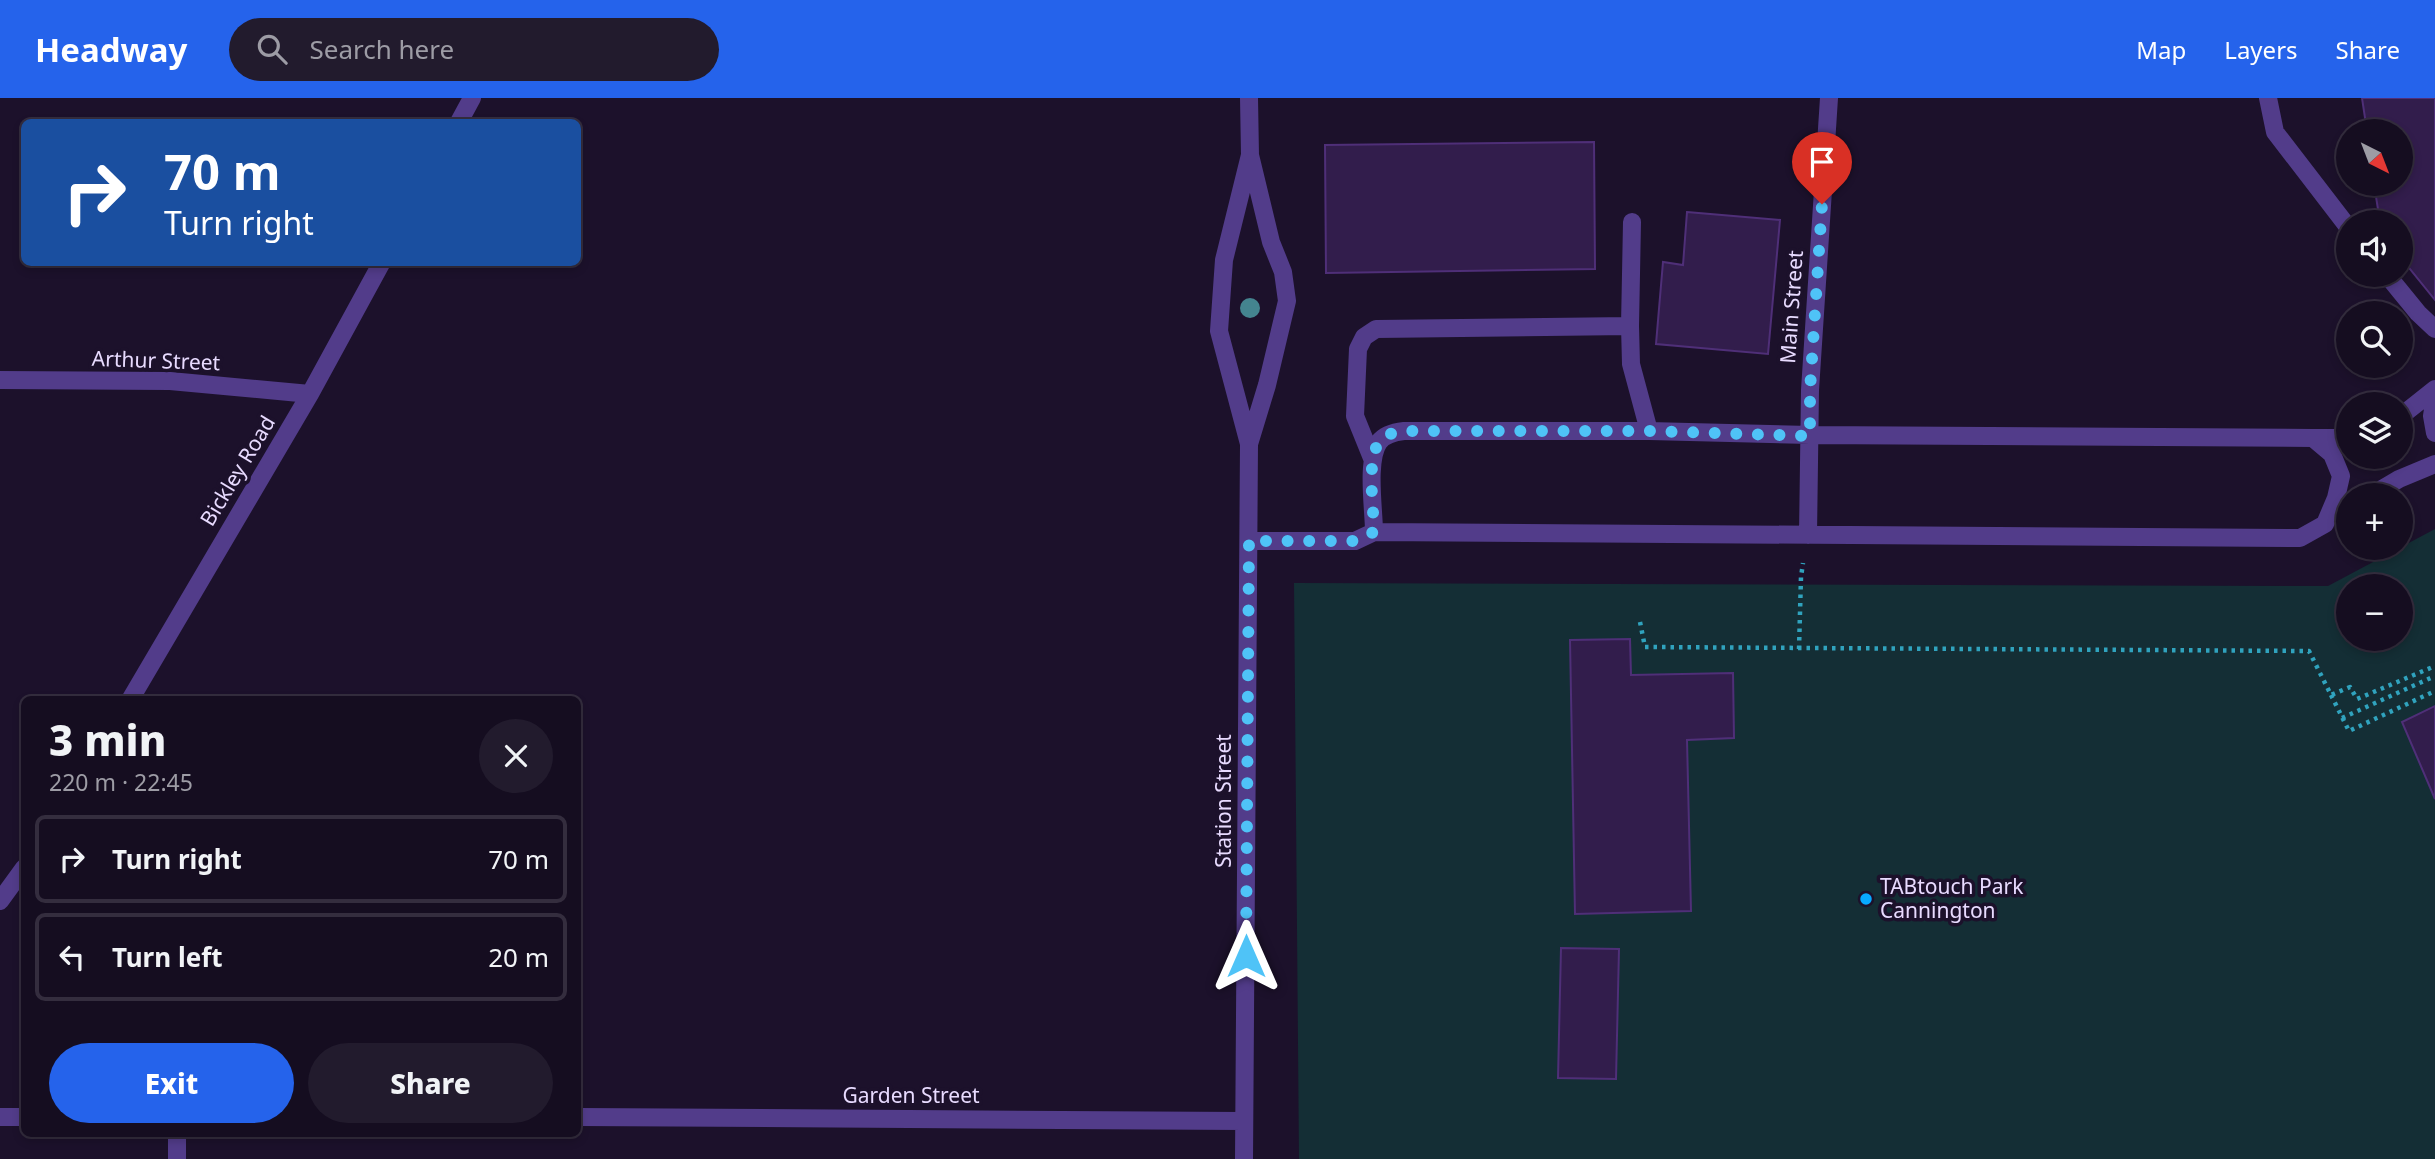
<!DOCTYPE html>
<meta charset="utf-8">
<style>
:root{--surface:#150d20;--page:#221b2d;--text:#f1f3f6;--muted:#9d9ca5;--line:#342d3e;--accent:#2563eb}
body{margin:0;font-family:"Noto Sans",sans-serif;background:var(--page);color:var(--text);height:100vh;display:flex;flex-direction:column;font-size:26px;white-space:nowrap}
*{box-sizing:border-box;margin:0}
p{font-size:23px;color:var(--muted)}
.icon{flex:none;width:38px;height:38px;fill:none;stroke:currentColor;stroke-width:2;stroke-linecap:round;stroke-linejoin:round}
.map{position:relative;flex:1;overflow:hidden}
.sheet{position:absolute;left:21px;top:598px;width:560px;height:441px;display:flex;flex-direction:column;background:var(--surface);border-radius:10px;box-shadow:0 4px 10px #0003,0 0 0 2px var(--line)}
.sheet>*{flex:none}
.banner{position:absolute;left:21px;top:21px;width:560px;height:147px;border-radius:10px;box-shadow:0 4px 10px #0003,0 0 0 2px var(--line);background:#1a4fa0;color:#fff;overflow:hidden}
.needle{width:46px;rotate:138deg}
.fabs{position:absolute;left:2336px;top:21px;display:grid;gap:14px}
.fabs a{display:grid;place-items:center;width:77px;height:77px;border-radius:50%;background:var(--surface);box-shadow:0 4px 10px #0003,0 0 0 2px var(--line);font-size:35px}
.pin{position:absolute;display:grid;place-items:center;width:60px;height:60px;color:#fff;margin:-72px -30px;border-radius:50% 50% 50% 0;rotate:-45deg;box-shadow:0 0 7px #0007}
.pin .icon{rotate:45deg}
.me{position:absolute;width:77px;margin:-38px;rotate:0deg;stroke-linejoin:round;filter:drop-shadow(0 0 5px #0008)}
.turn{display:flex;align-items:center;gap:24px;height:147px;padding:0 28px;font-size:32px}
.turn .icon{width:91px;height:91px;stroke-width:2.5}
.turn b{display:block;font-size:49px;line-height:60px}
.round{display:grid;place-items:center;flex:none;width:74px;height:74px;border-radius:37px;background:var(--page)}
.overview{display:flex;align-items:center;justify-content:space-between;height:119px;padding:0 28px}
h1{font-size:42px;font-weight:800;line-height:52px}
.primary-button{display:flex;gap:14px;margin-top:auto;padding:14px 28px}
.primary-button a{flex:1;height:80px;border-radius:42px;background:var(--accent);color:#fff;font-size:28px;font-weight:800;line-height:80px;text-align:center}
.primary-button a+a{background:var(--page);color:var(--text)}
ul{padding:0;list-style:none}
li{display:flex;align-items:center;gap:21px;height:88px;margin:0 14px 10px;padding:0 14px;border:4px solid var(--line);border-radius:10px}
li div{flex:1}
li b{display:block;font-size:26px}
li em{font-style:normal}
header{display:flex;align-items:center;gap:42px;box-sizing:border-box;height:98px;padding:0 35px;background:var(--accent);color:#fff}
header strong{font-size:33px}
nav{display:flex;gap:38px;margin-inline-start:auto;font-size:24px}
.search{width:490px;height:63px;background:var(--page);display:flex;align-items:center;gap:18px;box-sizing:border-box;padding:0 24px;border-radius:38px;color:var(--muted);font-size:26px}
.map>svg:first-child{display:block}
.green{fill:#142e35;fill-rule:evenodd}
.building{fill:#321d4c;stroke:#4f2f78;stroke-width:2}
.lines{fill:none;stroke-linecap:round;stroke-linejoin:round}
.path{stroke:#30a3be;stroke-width:4.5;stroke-dasharray:3.5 5;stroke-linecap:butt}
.minor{stroke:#523c8a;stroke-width:18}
.tree{fill:#44848f}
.route{stroke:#4fc3f7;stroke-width:12;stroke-dasharray:0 21.6}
.poi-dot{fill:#07a9ff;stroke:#1c112b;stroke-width:2.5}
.labels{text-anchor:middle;stroke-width:7;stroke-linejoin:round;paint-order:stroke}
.street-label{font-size:21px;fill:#e8dbff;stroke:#1c112b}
.poi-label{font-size:21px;fill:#e8dbff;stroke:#1c112b;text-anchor:start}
</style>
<header>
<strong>Headway</strong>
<div class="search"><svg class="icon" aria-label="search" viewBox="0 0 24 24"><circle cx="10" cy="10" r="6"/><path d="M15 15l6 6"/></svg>Search here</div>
<nav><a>Map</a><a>Layers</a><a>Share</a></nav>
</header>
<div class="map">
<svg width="2435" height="1061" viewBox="0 0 2435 1061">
<rect width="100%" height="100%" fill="#1c112b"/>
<path class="green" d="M2435,431V1061H1299L1294,485L2328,488ZM2348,488H2401V541H2348Z"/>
<path class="building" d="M2362,0H2435V202L2401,160V124H2380L2374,86H2401V33H2367Z
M1594,44L1595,171L1326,175L1325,47Z
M1687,114L1780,122L1768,256L1656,246L1663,164L1683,167Z
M1630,541L1631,577L1733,575L1734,640L1687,642L1691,813L1575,816L1570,542Z
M2435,608V701L2402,624Z
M1561,850L1619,851L1616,981L1558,980Z"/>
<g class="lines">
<path class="path" d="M1640,524L1645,549L2309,553L2331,597L2350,589L2357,601L2435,568
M1799,551L1801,479L1803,465
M2331,597L2349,633L2435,593
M2342,620L2435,578"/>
<path class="minor" d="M2268,0L2275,34L2348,129
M459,24L472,0
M2387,177L2418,215L2435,231
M1630,228L1632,124
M0,282L170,283L310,296
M2435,299L2432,318L2435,335
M2401,318L2435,291
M1404,333H1649L1810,337L2313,340L2332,356L2341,378L2336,400L2325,426L2300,440L1374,434C1374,411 1366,363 1379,344C1385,336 1395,334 1404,333Z
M2313,340H2348
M1249,346L1267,287L1287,203L1283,174L1271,144L1250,57L1249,0
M1372,360L1355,318L1358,251L1364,239L1376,231L1630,228L1631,266L1649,333
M2372,397L2399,381L2435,366
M1808,437L1810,292L1829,0
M1249,443H1355L1374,434
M130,602L310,296L382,164
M0,803L24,770
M0,1019H24
M578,1019L1244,1023
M177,1036V1061
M1244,1061L1249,346L1219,233L1224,162L1250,57"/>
</g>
<circle class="tree" cx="1250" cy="210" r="10"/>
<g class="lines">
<path class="route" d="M1246,858L1249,443H1354L1374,434C1374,411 1366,363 1379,344C1385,336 1395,334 1404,333H1649L1810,338V292L1822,106"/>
</g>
<circle class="poi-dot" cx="1866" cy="801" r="7"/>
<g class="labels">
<g class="street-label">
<text transform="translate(1792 209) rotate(-86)" y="7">Main Street</text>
<text transform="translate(156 263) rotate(2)" y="7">Arthur Street</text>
<text transform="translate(238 373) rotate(-59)" y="7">Bickley Road</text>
<text transform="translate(1224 703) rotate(-90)" y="7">Station Street</text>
<text x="911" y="1005">Garden Street</text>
</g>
<g class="poi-label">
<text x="1880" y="796">TABtouch Park<tspan x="1880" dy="24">Cannington</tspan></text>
</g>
</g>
</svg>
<div class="fabs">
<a><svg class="needle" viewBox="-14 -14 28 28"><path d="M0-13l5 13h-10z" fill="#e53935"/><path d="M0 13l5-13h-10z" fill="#9d9ca5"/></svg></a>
<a><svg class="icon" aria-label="sound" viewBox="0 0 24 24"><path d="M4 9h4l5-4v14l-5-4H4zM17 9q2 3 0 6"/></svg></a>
<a><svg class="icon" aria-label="search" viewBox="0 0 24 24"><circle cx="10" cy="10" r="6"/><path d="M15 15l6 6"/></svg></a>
<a><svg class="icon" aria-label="layers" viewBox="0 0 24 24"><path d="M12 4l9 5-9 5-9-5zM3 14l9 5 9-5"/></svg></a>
<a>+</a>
<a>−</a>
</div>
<div class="pin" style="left:1822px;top:106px;background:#d93025"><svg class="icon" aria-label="arrive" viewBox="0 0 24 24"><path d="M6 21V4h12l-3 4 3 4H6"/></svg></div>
<svg class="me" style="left:1246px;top:858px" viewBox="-20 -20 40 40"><path d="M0-17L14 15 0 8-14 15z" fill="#4fc3f7" stroke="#fff" stroke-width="4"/></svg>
<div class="banner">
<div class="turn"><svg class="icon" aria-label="right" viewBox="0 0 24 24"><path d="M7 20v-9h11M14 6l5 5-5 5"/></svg><div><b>70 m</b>Turn right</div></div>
</div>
<section class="sheet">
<div class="overview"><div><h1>3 min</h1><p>220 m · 22:45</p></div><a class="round"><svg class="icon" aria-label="close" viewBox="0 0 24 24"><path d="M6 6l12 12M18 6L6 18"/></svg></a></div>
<ul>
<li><svg class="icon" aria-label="right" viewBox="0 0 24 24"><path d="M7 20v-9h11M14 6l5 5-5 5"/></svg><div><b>Turn right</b></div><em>70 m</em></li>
<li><svg class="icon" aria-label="left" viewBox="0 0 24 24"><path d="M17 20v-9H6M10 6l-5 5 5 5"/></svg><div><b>Turn left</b></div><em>20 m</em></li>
</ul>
<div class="primary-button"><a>Exit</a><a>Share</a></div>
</section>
</div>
